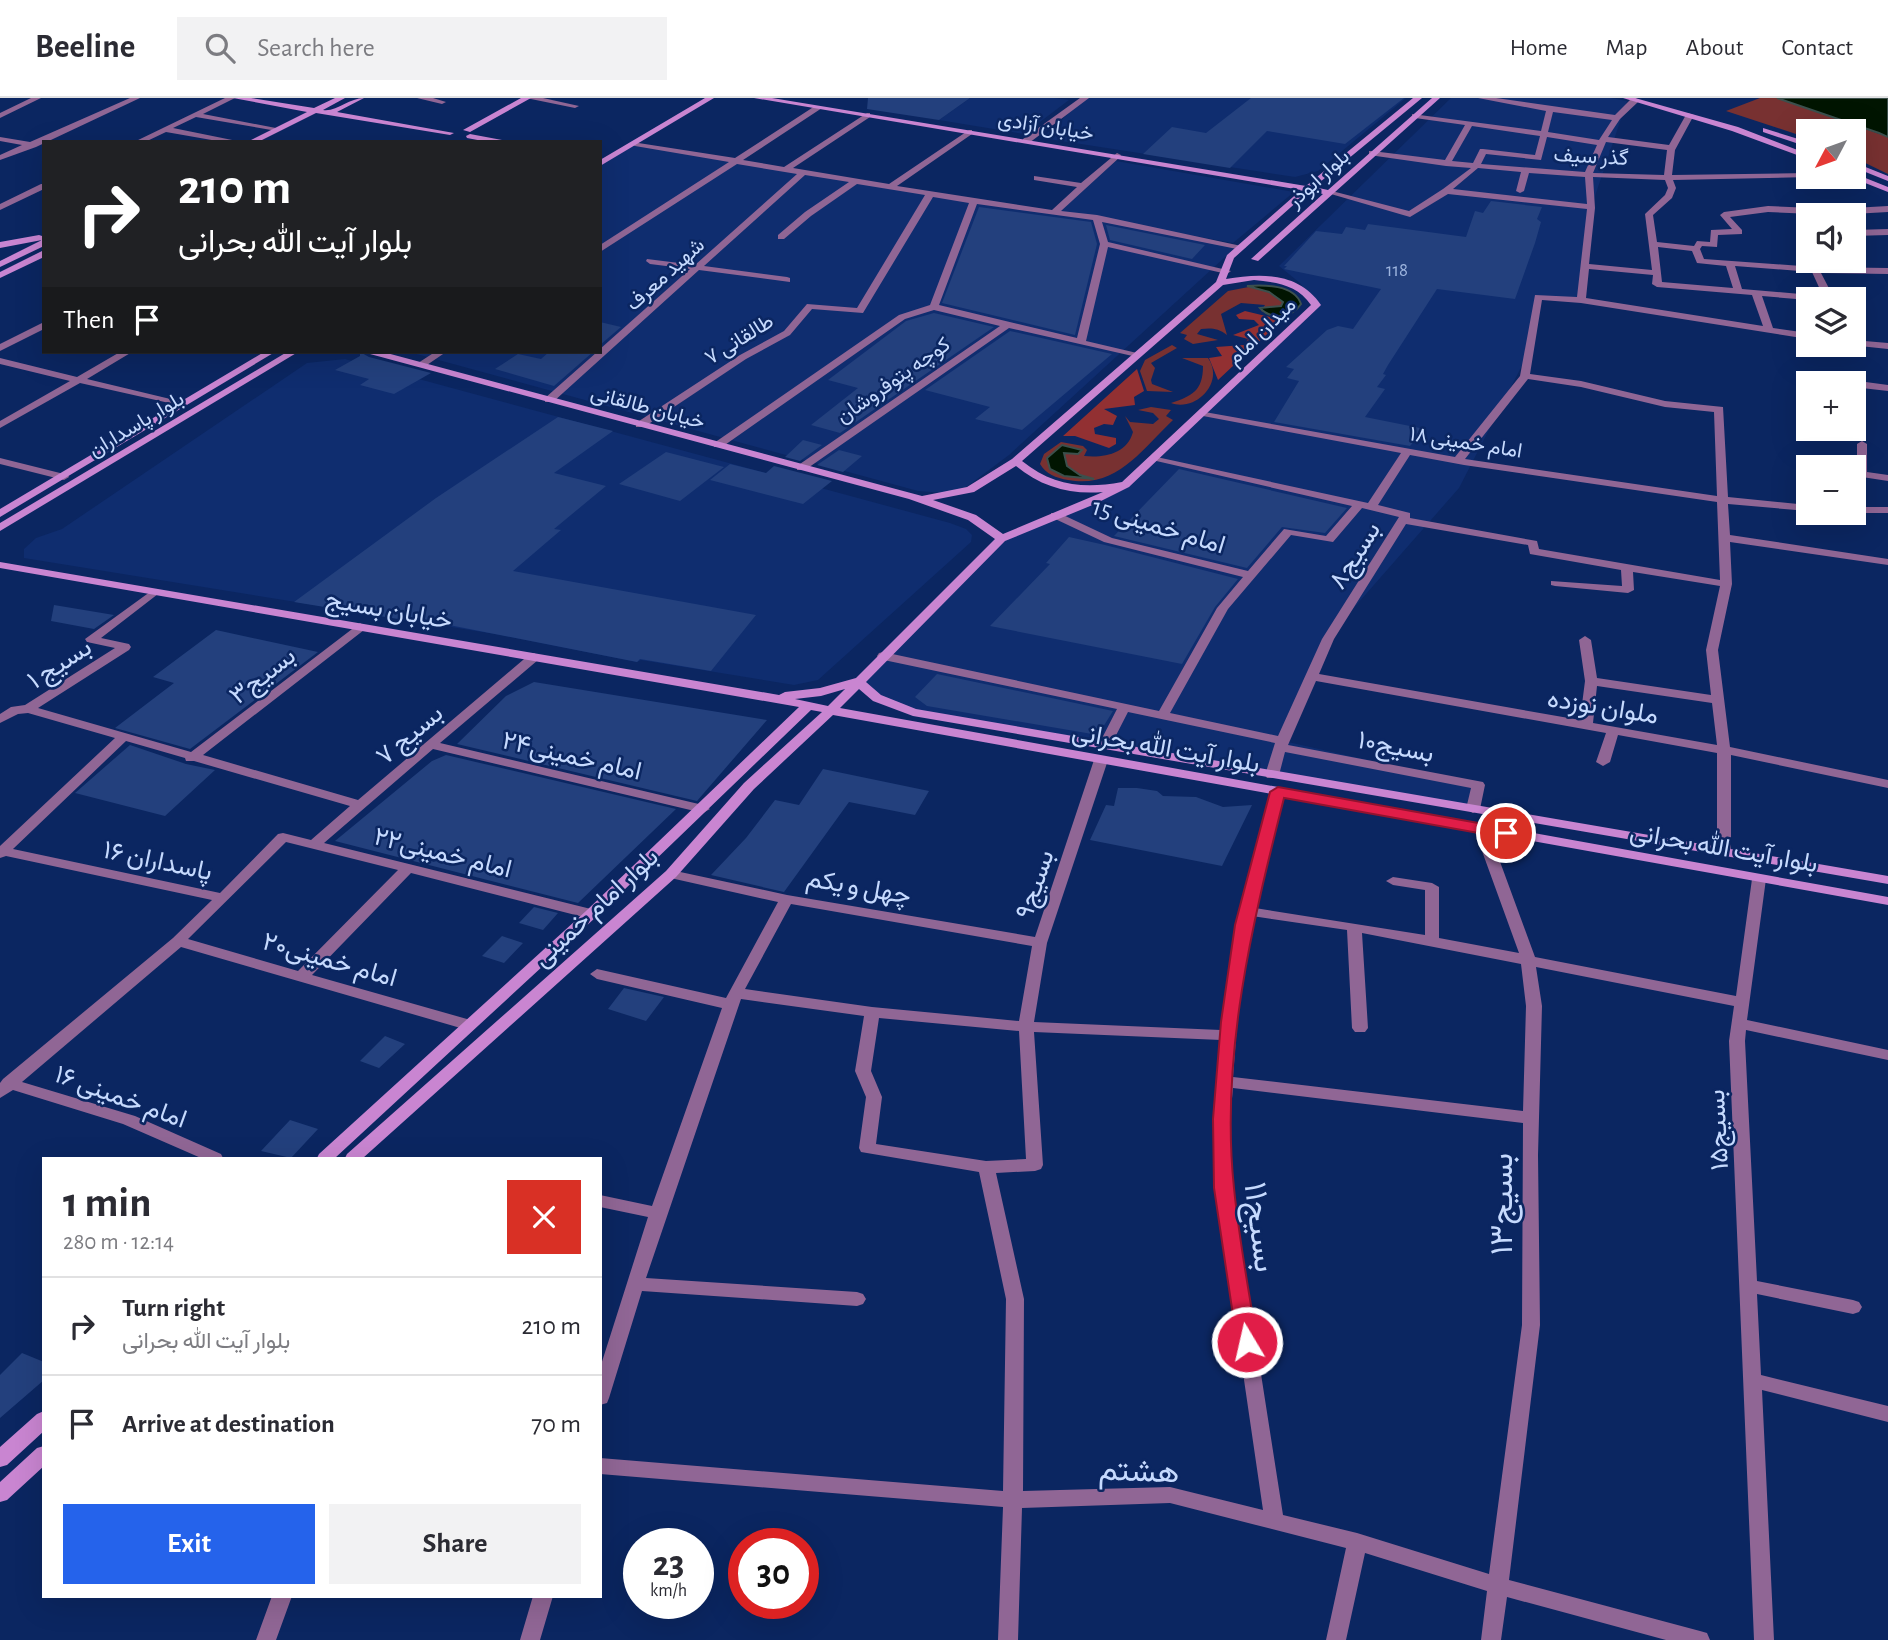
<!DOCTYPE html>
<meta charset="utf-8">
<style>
:root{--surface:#fff;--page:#f2f2f3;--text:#2b2b33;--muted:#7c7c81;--line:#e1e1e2;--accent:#2563eb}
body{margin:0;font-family:"Alegreya Sans",Vazirmatn,sans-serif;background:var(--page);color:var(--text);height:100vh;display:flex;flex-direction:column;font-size:26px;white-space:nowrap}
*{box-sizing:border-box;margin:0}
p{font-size:23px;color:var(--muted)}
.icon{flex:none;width:38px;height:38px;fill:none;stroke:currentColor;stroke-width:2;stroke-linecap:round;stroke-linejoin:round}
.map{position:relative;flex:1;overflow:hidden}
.sheet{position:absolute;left:42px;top:1059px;width:560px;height:441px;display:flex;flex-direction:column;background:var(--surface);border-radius:0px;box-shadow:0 7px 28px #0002}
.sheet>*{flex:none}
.guide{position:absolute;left:42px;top:42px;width:560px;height:214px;border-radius:0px;box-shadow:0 7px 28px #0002;background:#202124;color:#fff;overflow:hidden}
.needle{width:46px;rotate:229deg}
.buttons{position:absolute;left:1796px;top:21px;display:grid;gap:14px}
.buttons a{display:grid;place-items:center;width:70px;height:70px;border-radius:0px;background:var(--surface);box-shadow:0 7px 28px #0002;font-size:35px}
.speed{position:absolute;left:623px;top:1430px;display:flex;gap:14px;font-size:35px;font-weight:700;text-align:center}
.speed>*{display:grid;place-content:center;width:91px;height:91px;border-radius:50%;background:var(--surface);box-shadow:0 7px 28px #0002;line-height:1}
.speed small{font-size:18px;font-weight:400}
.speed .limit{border:10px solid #d22;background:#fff;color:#111}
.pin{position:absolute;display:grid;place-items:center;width:60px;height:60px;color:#fff;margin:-30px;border:4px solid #fff;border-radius:50%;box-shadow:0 2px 7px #0007}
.me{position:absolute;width:77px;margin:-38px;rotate:351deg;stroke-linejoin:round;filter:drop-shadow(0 0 5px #0008)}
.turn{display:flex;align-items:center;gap:24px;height:147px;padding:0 21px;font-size:32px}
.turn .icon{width:91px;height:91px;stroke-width:2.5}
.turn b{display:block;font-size:49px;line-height:60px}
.then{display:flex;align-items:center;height:66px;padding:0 21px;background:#0003;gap:14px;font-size:26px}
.round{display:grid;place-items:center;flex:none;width:74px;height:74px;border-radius:0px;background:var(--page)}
.overview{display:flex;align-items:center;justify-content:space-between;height:119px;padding:0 21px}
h1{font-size:42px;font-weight:700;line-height:52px}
.cta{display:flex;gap:14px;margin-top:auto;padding:14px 21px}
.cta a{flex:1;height:80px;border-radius:0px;background:var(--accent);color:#fff;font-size:28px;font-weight:700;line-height:80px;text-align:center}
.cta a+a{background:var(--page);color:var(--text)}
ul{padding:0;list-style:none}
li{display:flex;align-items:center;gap:21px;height:98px;padding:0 21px;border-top:2px solid var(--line)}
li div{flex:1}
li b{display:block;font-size:26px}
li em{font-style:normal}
header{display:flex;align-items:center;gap:42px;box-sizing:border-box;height:98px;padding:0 35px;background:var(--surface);border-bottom:2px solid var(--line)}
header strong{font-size:33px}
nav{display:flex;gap:38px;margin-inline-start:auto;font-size:24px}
.search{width:490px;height:63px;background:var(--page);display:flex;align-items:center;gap:18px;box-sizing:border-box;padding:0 24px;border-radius:0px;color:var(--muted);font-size:26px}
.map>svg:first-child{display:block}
.built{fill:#0f2d6f}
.green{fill:#783131}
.forest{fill:#923032}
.water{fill:#011501;stroke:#3c504d;stroke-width:2}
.building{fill:#23407d}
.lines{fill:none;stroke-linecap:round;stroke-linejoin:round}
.street{fill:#906695;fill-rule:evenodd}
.secondary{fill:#c985d1;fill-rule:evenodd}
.route{fill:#e11d48;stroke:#92132f;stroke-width:2}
.labels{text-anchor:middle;stroke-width:5;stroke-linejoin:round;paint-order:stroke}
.far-number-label{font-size:19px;fill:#9db4de}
.far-street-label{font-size:21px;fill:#c6dafe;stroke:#0b2661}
.street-label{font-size:26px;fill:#c6dafe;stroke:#0b2661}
.near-street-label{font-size:32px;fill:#c6dafe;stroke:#0b2661}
</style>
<header>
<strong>Beeline</strong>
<div class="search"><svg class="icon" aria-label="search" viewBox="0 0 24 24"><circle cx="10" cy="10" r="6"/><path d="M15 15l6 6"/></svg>Search here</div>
<nav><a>Home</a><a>Map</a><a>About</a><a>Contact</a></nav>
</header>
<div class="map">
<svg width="1888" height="1542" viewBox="0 0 1888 1542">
<rect width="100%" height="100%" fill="#0b2661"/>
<path class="built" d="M970,0H1054L1069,2L1024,36L939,22Z
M1085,0H1406L1318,73L1295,79L1042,40Z
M1451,0H1611L1627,3L1591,110L1581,202L1538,199L1529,254L1459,390L1330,537L1279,642L1478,687L1473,711L913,614L877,600L858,583L1001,441L1125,387L1316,207L1300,185L1279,168Z
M635,46L1053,116L1116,63L1294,94L1233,145L1097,120L1236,149L1009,357L965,390L945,395L918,393L409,254H600V67Z
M345,261L950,425L966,431L972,437L971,444L818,582L794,587L641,562L637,564L501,537L24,460V451L36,440L62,431L307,265Z"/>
<path class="green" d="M1760,0H1777L1888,39V76L1853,59V33H1808V40L1726,13Z
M1259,187L1294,196L1301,206C1292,220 1275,219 1261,213L1265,207L1241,205L1221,216L1227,237C1218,230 1211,230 1201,231L1197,236L1218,242L1193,246L1184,241L1187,237L1180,235L1228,193Z
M1172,247L1177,250L1151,265L1155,270L1151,282L1152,286L1173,294L1147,293L1140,273L1145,262Z
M1182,260H1208C1225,284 1196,314 1171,305C1192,298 1203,293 1203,268Z
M1151,309L1171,312L1166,318L1173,322C1141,352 1117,391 1068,382C1056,380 1046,376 1040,366L1044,356L1061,344L1083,348L1087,352L1084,358C1104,360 1127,356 1133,334L1125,318L1130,324L1153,326L1159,321L1153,315L1138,312Z"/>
<path class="forest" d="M1245,213L1282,222L1218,282L1209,260L1222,258L1216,249L1244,247L1248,241L1233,237L1259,227L1254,222L1239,221L1236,217Z
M1137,271L1144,293L1134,299L1135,307L1104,311L1117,318L1113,327L1104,326L1094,330L1095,336L1116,340V346L1109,350L1075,338H1063Z"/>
<path class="water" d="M1777,0H1888V39L1879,35Z
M1247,188C1264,187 1294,186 1301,206C1292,220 1271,222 1260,210L1281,208L1283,204L1269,194Z
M1062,347L1082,352L1078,356L1064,355L1067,368L1080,377L1094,381L1064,378L1050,371L1047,360Z"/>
<path class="building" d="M868,0H970L939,22L867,11Z
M1251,0H1404L1345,46L1267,33L1230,70L1143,56L1172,29L1206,35Z
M1491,103L1542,109L1537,121L1541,124L1535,145L1515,201L1437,191L1388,267L1383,276L1386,277L1377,289L1385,291L1365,319L1425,331L1410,348L1274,324L1299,283L1287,280L1294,271L1286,269L1327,232L1338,228L1353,231L1381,191L1284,171L1287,168H1284L1316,133L1342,136L1346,129L1365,132L1368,126L1466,139L1475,113L1483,115Z
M979,109L1091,124L1097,146L1075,237L942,205Z
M1106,127L1205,147L1192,161L1110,142Z
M934,215L994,229L840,335L811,327L858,290L828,282L906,223Z
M600,224L621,229L600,247Z
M1010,233L1112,256L1022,332L975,321L990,309L925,292Z
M360,254L369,259L431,275L394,296L360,287L369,281L335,272L360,258Z
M549,254H593L554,288L495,271L518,256L541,261Z
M558,319L613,333L554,375L606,388L554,431L561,432L513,473L756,517L711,573L640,561L637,564L449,527L447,529L294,504L436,400Z
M803,342L822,347L800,363L785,359Z
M839,352L862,358L843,374L817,367Z
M666,354L724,369L680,403L619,386Z
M730,366L766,375L774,368L832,383L803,406L710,382Z
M1179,371L1347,410L1325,435L1282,429L1247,470L1114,438Z
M1069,439L1105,447L1238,481L1215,509L1182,566L990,528L1050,466L1046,465Z
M54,507L114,517L94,531L51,523Z
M216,532L318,554L190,651L115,630L174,585L153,579Z
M937,576L1113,613L1098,637L927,608L915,599Z
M534,584L767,622L697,703L457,646L506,598Z
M130,647L186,666L215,672L165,718L75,695Z
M446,657L676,711L578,805L335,743L432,663Z
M823,671L929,693L915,717L849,704L784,794L711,777L746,740L775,702L799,707Z
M1118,690H1137L1157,693L1163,698L1196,699L1223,709L1252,707L1222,768L1090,742L1106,707L1114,708Z
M534,809L558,815L543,832L519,825Z
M502,838L523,845L504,865L482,858Z
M624,890L664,899L646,923L608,911Z
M385,938L405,946L379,970L360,963Z
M290,1022L318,1031L291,1060L261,1053Z
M22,1255L44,1264V1282L0,1320V1277Z"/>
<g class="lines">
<path class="street" d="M31,0H41L0,20V15Z
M130,0H140L36,49L0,62V57L22,47L0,43V39L30,44Z
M225,0H235L203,16L281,31L277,33L196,19L173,30L242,44H223L166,34L145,44H134Z
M417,0H433L446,4L442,6Z
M526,0H543L579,8L575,10Z
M1080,0H1089L1029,45H1023V41Z
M1478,0H1496L1615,17L1632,0H1636L1638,4L1620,21L1608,39L1669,47L1687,15L1694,17L1675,52L1672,77L1808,75V79H1811L1673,82L1676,90L1672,100L1653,117L1657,144L1694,148L1697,143L1710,144L1711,132L1732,131L1720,117L1724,114L1768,108L1835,111L1888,108V114L1835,117L1768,114L1730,119L1742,132V136L1718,137L1717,149L1702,148L1700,151L1704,161L1815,169L1888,170V176L1821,175L1833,198L1830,201L1808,202L1762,198L1773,230L1808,235V241L1581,205L1542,202L1530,276L1581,283L1665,303L1723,309L1728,399L1808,407V413L1728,406L1730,437L1888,461V467L1730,444L1732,486L1718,552L1730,649L1888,682V690L1731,657V754L1724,758L1717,754V655L1618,637L1610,664L1603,668L1596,664L1606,635L1316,583L1288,647L1483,684L1485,687L1480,711L1473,715L1466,711L1471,690L1285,654L1279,677L1277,680H1267L1265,677L1275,645L1128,614L1109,651H1099L1098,648L1117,611L879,561L877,558L879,555L883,554L1159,613L1217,510L1243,479L1104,444L1051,419V415H1059L1112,440L1248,473L1284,431L1326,438L1352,408L1152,362V358L1368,405L1401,355L1203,318L1199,317V313L1455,359L1520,278L1535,197L1577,199L1587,111L1448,96L1410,119L1324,94L1328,92L1409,113L1443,91L1471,70L1446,68L1369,57V53H1372L1445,62L1465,27L1415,20H1412V16L1541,33L1546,13ZM1553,14L1612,22L1599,42L1548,34ZM1472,28L1540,38L1535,57L1483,51H1480L1473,65L1452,63ZM1547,39L1597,47L1585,74L1481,66L1486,56L1541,62ZM1606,44L1667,52L1664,77L1593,75ZM1478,70L1521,74L1516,93L1520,95L1524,93L1529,75L1585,79L1587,106L1453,91ZM1593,79L1665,82L1668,90L1665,97L1645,116L1652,172L1589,166L1595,110ZM1658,149L1692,153L1697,165L1726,168L1733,190L1662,184ZM1735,168L1812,174L1823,198L1742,191ZM1589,171L1653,177L1652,186L1657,189L1752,197L1763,228L1586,200ZM1528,281L1581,289L1665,309L1714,314L1717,398L1465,361ZM1410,357L1464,367L1717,404L1720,482L1539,451L1537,443L1410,420V415L1378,407ZM1362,410L1399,419L1322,541L1278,638L1170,615L1228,511L1291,437L1333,444ZM1406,426L1528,447L1530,456L1621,472L1622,488L1551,483V487L1555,488L1628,495L1634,492L1633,474L1720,488L1706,552L1711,597L1597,580L1591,542L1585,538L1579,542L1585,583L1580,622L1319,576L1334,541ZM1597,588L1712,605L1717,647L1593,625Z
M815,8L822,10L743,62L784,69L867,15H870V19L793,70L889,86L969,32H972V36L897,88L1052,112L1077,89L1034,82V78L1081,85L1117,55L1121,57L1120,59L1061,113L1097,117L1246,149L1242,152L1102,124L1108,144L1231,173L1227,176L1108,149L1086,243L1137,255V259L1009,230L805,372H797V368L1000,228L934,212L905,221L722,349H714V345L899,217L930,207L969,105L933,99L863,215L812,211L790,237L746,261L644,329H636V325L740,257L784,233L807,206L857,210L925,97L857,86L811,118L784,141H778V137L805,114L849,84L805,77L704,168L787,179L790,180V184L699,172L553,304H545V300L597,254H600V251L690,171L650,166L646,163L647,161L695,167L797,76L737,66L600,154V147L729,64L635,48L631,46L632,44L735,60ZM977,106L1093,122L1100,146L1077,240L939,207Z
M41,86H44V91L0,112V106Z
M1888,131V137L1853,138V132Z
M44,224V231L0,253V246Z
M1853,242L1888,245V251L1850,247H1853Z
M120,254H132L87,281L187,305V309L80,285L0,330V323L70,283L0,266V260L77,279Z
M435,254H446L424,269H418V265Z
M1836,280L1888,287V293L1853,289V285H1833V281Z
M1862,343L1867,346V374L1888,377V383L1862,379L1857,376V346Z
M0,360L68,377L69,379L64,382L0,366Z
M1853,409H1888V415H1851H1853Z
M154,491L158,492V496L101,540L129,546L131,549L129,552L38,610L191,654L360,525L366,529L364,532L203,657L358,702L530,556L534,555L540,559L538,562L440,645L703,707L710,711L703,715L433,651L324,745L591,811L598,816L591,821L411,775L312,877L474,923L477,927L474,931H464L181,849L22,984L135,1018L221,1056L223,1060H201L123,1026L13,992L0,1000V985L3,981L173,840L212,802L6,758L0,760V748L115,640L28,615L18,616L0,625V616L11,609L25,607L115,550L87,544L85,541ZM126,643L185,660L186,663H194L350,708L311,742L283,735L278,736L220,795L13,751ZM286,744L398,772L298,873L188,841Z
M1101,658L1108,662L1047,845L1034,924L1221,932L1236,827L1271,694L1278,690L1285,694L1255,810L1425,837V792L1393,787L1386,783L1393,779L1432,785L1439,789V840L1519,855L1474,731L1481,727L1488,731L1535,859L1736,898L1752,781L1754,778H1764L1766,781L1747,922L1888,952V962L1746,932L1745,943L1757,1183L1853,1202L1859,1204L1862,1209L1859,1214L1853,1216L1757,1196L1761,1277L1888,1308V1324L1762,1292L1774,1542H1754L1729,943L1734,908L1536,869L1542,908L1538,1057L1540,1227L1509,1482L1700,1533L1707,1535L1710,1542H1666L1507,1499L1501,1542H1481L1487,1493L1365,1455L1346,1542H1326L1346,1450L1170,1405L1022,1410L1018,1542H998L1003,1409L600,1376V1360L1003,1393L1006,1201L979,1074L861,1054L859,1050L866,999L855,973L864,918L741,901L646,1180L857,1194L863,1196L866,1201L863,1206L857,1208L642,1193L609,1300L607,1305L600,1307V1270L648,1119L600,1109V1097L652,1108L722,910L597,881L590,876L597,871L726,900L778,804L666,779L664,776L671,772L787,797L1035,839L1094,662ZM791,806L1032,848L1019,923L872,909L745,891ZM1252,818L1347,832L1352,930L1355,934H1365L1368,930L1362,835L1521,866L1526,908L1523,1013L1233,979L1237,927ZM879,920L1019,933L1026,1061L986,1063L876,1046L882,999L871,973ZM1034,934L1221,942L1214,1021L1216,1090L1263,1412L1170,1389L1023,1393L1024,1201L996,1075L1035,1073L1041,1071L1043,1067ZM1233,990L1523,1025L1522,1227L1489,1476L1357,1435L1283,1417L1232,1090L1230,1021Z
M272,1498H292L276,1542H256Z
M533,1498H553L540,1542H520Z"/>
<path class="secondary" d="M233,0H251L314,10L335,0H345L323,12C337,14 349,0 364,0L337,14L454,35L450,37L316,15L258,44H247L307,14Z
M521,0H531L470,34L463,32Z
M705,0H714L600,68V62Z
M754,0H772L1306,88L1413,0H1422L1314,89L1328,92L1432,0H1440L1258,163L1251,161L1323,96L1309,93L1234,160L1226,181C1261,175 1299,174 1321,207L1319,209L1129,389L1095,406L1005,443L866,584L881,597L916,611L1888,778V786L913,618L873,603L859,591L840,610L1888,799V807L833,617L754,691L676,779L363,1060H345L347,1056L666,773L744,685L822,614L811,612L596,819L335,1060H317L319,1056L586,813L799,609L0,470V464L779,597L785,594L820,590L856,580L995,441L968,422L909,401L370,256L368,254H383L922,398L967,389L1012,361L1216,184L1227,157L1301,92ZM1254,182C1276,184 1298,187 1311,207L1122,384C1084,391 1053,388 1022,363L1223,187ZM1016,368C1041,389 1071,397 1103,394L1003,436L976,417L933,402L974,394ZM845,591L828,608L795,601L821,598Z
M1623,0H1635L1738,29L1808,56V61L1732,33Z
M1763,30L1808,44V49L1763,34Z
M470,36L502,42L506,44H488L467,40L466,38Z
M1853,64L1888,78V83L1853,69Z
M1853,75L1888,89V94L1850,79H1853Z
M39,137L42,138V142L0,150V144Z
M44,141V148L0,169V163Z
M44,152V159L0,180V174Z
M264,254H275L0,419V411Z
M287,254H298L0,433V425Z
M44,1313V1333L7,1367L0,1369V1349L37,1316Z
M44,1348V1368L7,1402L0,1404V1384L37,1350Z"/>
</g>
<path class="route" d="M1278,689L1506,730L1514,735L1506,740L1284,700C1252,826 1220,959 1234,1090C1239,1142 1249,1193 1257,1244L1254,1249H1240L1237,1244L1214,1090L1213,1021L1221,924L1235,827L1270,694Z"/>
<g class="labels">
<g class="far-number-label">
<text x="1397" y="178">118</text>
</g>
<g class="far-street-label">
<text transform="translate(1046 28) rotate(9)" y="7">خیابان آزادی</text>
<text transform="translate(1591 58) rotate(3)" y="7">گذر سیف</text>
<text transform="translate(1318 80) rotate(-42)" y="7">بلوار ابوذر</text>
<text transform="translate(665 176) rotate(-42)" y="7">شهید معرف</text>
<text transform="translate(1261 233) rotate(-44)" y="7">میدان امام</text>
<text transform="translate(739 241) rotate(-32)" y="7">طالقانی ۷</text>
<text transform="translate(893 282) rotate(-35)" y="7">کوچه پتوفروشان</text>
<text transform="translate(648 309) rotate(15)" y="7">خیابان طالقانی</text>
<text transform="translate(136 326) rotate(-31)" y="7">بلوار پاسداران</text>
<text transform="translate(1466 344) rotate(9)" y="7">امام خمینی ۱۸</text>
</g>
<g class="street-label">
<text transform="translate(1159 427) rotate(17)" y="9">امام خمینی 15</text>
<text transform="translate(1354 457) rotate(-58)" y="9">بسیج۸</text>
<text transform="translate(389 511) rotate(10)" y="9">خیابان بسیج</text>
<text transform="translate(59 565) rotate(-33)" y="9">بسیج ۱</text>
<text transform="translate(262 577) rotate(-38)" y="9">بسیج۳</text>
<text transform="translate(1603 608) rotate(9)" y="9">ملوان نوزده</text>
<text transform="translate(409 636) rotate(-40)" y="9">بسیج ۷</text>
<text transform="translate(1396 648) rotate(11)" y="9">بسیج۱۰</text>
<text transform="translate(1166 649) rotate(10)" y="9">بلوار آیت الله بحرانی</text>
<text transform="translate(572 657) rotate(13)" y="9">امام خمینی۲۴</text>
<text transform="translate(1724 749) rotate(10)" y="9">بلوار آیت الله بحرانی</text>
<text transform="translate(443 754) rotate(14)" y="9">امام خمینی۲۲</text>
<text transform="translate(158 762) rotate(12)" y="9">پاسداران ۱۶</text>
<text transform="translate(1034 786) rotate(-71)" y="9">بسیج۹</text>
<text transform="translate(859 788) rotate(10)" y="9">چهل و یکم</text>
<text transform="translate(595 809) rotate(-43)" y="9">بلوار امام خمینی</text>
<text transform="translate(330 861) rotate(16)" y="9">امام خمینی۲۰</text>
<text transform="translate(121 998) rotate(20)" y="9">امام خمینی ۱۶</text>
<text transform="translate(1717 1032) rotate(-93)" y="9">بسیج۱۵</text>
</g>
<g class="near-street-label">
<text transform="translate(1501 1106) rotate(-90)" y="11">بسیج۱۳</text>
<text transform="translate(1261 1129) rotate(83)" y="11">بسیج۱۱</text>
<text transform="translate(1139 1372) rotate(2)" y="11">هشتم</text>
</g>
</g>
</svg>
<div class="buttons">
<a><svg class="needle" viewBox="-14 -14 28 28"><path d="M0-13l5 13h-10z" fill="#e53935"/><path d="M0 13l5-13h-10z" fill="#7c7c81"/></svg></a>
<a><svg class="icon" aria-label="sound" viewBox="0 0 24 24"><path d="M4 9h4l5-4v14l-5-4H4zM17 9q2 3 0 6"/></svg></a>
<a><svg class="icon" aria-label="layers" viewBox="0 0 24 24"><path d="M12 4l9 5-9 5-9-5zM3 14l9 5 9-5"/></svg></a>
<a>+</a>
<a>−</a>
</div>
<div class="speed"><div>23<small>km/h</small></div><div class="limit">30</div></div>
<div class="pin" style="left:1506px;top:735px;background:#d93025"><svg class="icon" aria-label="arrive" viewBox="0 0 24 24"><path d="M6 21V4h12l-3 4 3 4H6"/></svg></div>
<svg class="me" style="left:1247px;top:1244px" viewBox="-20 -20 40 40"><circle r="17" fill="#e11d48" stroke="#fff" stroke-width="3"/><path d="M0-11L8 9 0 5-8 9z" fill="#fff"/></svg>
<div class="guide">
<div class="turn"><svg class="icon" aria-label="right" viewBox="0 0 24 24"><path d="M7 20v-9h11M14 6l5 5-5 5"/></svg><div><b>210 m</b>بلوار آیت الله بحرانی</div></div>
<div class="then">Then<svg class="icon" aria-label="arrive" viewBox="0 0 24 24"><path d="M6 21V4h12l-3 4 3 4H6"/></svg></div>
</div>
<section class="sheet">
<div class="overview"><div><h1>1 min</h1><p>280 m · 12:14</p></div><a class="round" style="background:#d93025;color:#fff"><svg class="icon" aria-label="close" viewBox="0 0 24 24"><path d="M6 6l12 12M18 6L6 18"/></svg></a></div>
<ul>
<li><svg class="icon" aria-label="right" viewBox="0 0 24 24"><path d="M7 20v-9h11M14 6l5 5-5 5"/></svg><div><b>Turn right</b><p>بلوار آیت الله بحرانی</p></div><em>210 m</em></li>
<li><svg class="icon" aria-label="arrive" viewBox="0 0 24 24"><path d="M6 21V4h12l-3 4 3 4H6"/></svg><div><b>Arrive at destination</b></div><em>70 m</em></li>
</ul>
<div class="cta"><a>Exit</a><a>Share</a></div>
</section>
</div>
